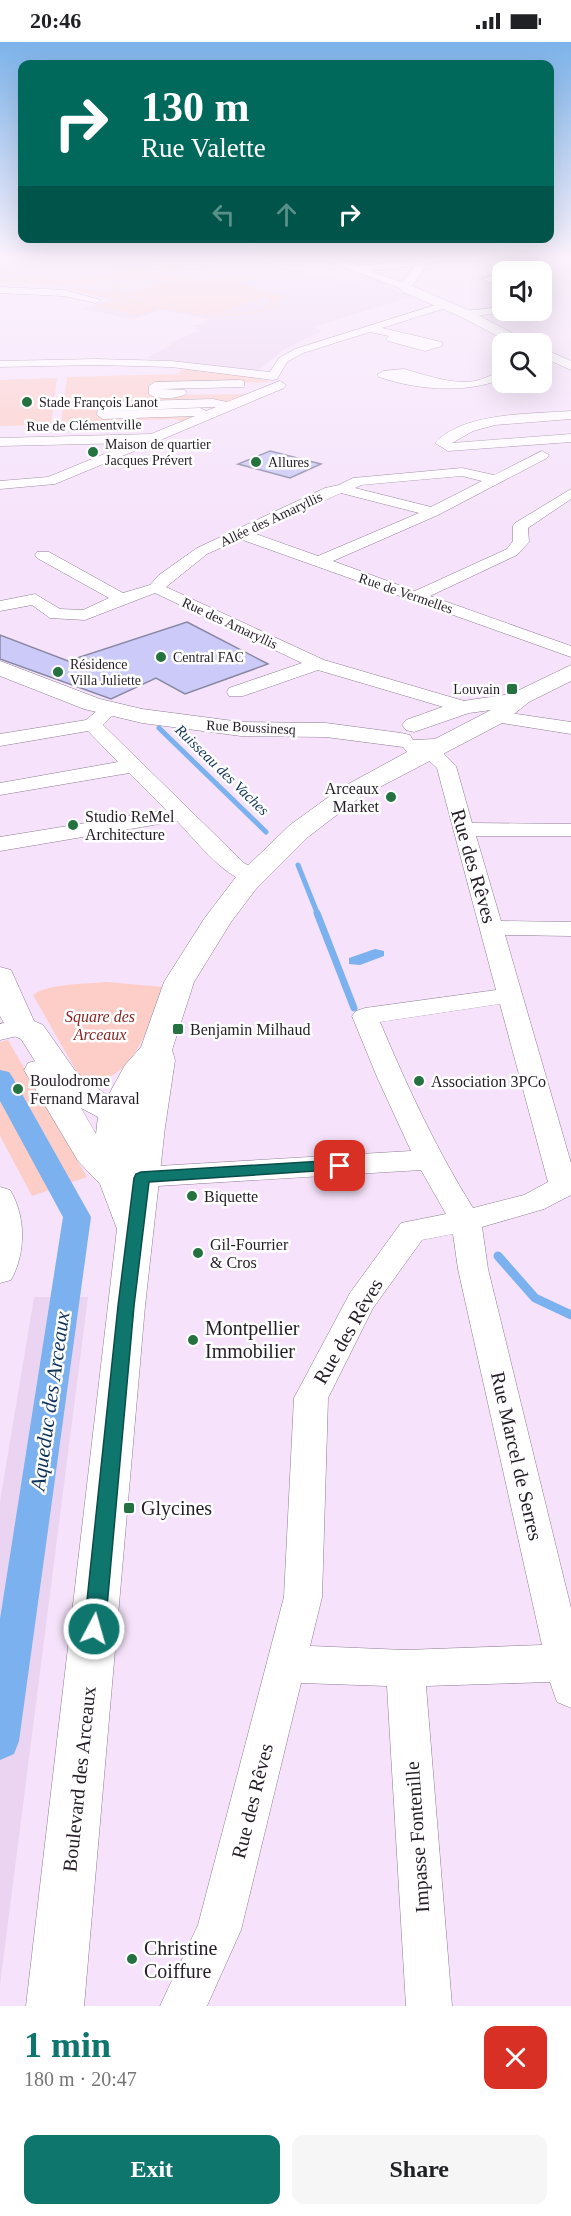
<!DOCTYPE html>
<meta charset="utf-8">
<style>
:root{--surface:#fff;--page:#f6f6f6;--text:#202124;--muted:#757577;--accent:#0f766e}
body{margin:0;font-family:"Times New Roman",serif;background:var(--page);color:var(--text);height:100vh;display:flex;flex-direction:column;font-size:22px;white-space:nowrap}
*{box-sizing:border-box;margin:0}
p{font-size:20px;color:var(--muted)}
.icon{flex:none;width:33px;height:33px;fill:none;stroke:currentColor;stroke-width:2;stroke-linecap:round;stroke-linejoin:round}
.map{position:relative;height:1964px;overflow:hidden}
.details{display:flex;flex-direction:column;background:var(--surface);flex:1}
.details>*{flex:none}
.banner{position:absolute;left:18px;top:18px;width:536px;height:183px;border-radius:12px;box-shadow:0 6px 24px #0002;background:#00695c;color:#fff;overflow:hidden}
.controls{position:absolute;left:492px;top:219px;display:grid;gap:12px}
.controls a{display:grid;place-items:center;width:60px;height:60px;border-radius:12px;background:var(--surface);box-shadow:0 6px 24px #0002;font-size:30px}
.pin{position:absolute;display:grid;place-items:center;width:51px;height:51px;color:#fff;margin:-26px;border-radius:12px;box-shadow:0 3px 9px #0006}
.me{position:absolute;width:66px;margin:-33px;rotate:6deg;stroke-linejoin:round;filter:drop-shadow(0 0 4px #0008)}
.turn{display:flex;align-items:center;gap:21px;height:126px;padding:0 24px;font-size:27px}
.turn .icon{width:78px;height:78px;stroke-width:2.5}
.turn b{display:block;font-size:42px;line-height:51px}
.lanes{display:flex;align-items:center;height:57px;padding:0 24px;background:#0003;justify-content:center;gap:30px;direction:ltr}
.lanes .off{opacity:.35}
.round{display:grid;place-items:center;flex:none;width:63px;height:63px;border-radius:12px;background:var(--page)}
.head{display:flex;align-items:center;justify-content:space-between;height:102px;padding:0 24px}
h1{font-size:36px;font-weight:700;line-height:45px;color:var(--accent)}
.button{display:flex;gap:12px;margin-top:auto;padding:12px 24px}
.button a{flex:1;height:69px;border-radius:12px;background:var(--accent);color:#fff;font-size:24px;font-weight:700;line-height:69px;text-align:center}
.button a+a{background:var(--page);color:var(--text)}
.status{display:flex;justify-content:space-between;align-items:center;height:42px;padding:0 30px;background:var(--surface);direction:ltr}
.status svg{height:16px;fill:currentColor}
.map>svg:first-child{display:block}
.built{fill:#ebd4f1}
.green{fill:#fdcdc7;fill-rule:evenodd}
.water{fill:#7ab1ee}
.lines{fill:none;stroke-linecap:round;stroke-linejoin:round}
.stream-far2{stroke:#7ab1ee;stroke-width:5}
.stream-far1{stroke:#7ab1ee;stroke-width:7}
.stream{stroke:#7ab1ee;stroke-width:9}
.canal{fill:#7ab1ee;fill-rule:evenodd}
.building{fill:#cbcaf8;stroke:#8888a1;stroke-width:1.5}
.minor-casing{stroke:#8e7d92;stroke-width:1}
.tertiary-casing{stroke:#8e7d92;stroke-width:1}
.minor{fill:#fff;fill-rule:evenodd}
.tertiary{fill:#fff;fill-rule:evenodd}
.route{fill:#0f766e;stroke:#0a4d48;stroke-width:1.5}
.poi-dot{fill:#257241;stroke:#fff;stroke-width:2}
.labels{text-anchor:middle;stroke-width:5;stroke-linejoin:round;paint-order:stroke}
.far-poi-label{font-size:14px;fill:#241d26;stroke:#fff;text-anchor:start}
.far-street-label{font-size:14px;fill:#241d26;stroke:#fff}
.far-water-label{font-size:15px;font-style:italic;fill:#0e345c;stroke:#fff}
.poi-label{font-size:16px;fill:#241d26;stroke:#fff;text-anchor:start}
.park-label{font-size:16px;font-style:italic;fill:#8a2523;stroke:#fff}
.near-street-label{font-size:20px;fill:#241d26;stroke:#fff}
.near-poi-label{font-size:20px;fill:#241d26;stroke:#fff;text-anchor:start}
.near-water-label{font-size:21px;font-style:italic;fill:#0e345c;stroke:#fff}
</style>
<div class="status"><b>20:46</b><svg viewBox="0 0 49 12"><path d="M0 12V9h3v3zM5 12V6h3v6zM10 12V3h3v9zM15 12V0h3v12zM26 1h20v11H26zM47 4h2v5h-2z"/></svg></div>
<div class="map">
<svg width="571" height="1964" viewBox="0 0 571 1964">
<rect width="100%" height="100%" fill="#f6e3fb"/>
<path class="built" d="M0,212H234L347,241L379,236L393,241L386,242L384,245L413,254L313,285L322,289L283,308L255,331L147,316L172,302L170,301L201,288L197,287L198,285L190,284L204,282L202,280L209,277L161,268L133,277L83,267L108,258L60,244L0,240Z
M34,1255H88L0,1943V1459Z"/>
<path class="green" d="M159,212C179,217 199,216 219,220L173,230L142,222L154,220L140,216Z
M134,225L225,243L197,237L257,233L262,234L235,241L257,247L255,248L288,254L279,257L276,264C227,289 126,258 72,248L78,246L112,253L111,248L117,243L132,238L125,236L87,242L89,243L0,240V237L20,236L25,232L21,230L63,239ZM154,237L171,238L122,253L216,271L131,256L117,250L119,246L132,240ZM267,254L272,260C261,272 235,272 219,271Z
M117,259L160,267L140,273L95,264Z
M204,326L237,331L271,340L156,343L151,353L253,352L229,361L102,362V374L201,372L184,380L173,377L61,381L67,335L179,332L180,328Z
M57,336L51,383L0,384V338Z
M107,940L164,945C152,977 127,1059 78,1032L33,953C49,941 87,942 107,940Z
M8,998L87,1135L32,1154L0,1094V1000Z"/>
<path class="water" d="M375,907L384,909V914L360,923L349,922V916Z"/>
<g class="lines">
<path class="stream-far2" d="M159,686L266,790
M298,823L318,873"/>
<path class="stream-far1" d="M317,871L354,966"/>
<path class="stream" d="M498,1214L535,1256L571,1273"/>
<path class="canal" d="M0,1028L9,1030L13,1036L91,1175L19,1699L14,1712L0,1718V1577L63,1175L0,1059Z"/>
</g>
<path class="building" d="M270,409L321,422L290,436L238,422Z
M187,580L268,622L185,652L156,636L111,657L0,617V593L68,619Z"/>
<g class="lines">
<defs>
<path id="minor" d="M325,212H341L334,215L359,224L423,217L445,212H462L423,223L370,229L409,243L410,245L405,248L322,217V213Z
M532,225L535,226L536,230H519Z
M502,230V236L497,237L502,239V245L482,237Z
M0,245L64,248L101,258L96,261L64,254L0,251Z
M445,260L450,263L449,265L382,286L442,300V304L425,309L388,299L386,297L389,294L370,290L303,311L287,320L277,337L273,338L171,325L96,323L0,325V319L96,317L171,319L270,330L279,316L295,307Z
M502,265V268H507L506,270L466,275L461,272L466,269Z
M552,312L558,315L542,322V315Z
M404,327C426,333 452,343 475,339C484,337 493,332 502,329V337C465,352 417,348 379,335L377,333L383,329Z
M240,338L244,339V345L161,347L185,348L187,351C180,357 156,358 149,352V344L155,340Z
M280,339L286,343L284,346L158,399L144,400V405L55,442L0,447V439L48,435L131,401L0,404V396L151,392L195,374L103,377L97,373L98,364L104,360L213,357L227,360ZM213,365H216L206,369L200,366L110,369Z
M571,369V377L495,383L473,389L452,401L571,392V400L448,409L435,401C463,370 532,372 571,369Z
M542,409L549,413L547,416L438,473L333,519L415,549L507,507L513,499V484L515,481L571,447V457L528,486L529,500L517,513L430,554L571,604V615L240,497L207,512L166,545L324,618L471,661L473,665L471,669H457L318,628L243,654H229L227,650L229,646L302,621L155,551L85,578L50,576L32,563L0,569V559L35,552L60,567L83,568L109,556L37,516L35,513L37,510H49L123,551L150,543L159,533L197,506L325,446L339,443L353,436L462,426L494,433ZM462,434L482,439L431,465L355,446L361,443ZM341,451L419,471L318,514L253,491Z
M105,666L112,668L114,672L103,683L244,821L260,830L263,835L260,840C232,847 195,797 177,779L0,809V795L166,768L129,731L0,753V741L118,720L88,689L0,704V692L86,678L98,668Z
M496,669L571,680V692L489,679L486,675L489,671Z
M436,699L443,701L446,705L444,712L456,724L472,781L571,782V794H476L501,879L571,880V894L505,893L571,1121V1153L544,1167L482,1185L488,1227L571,1566V1666L557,1660L550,1640L426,1644L452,1964H406L387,1644L301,1641L241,1888L207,1964H160L198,1883L284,1555L294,1356L350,1251L401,1181L446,1172L421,1128L141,1145L131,1142L127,1135L131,1128L141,1125L411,1109L377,1035L352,974L356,969L365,966L496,948L437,726L424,714L429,701ZM500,962L548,1140L524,1153L473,1166C436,1107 407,1044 380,980ZM453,1192L458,1227L542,1603L405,1608L310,1604L322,1555L328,1356L373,1266L422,1198Z
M21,977L30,979L34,985L30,991L0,998V982Z
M0,1145L10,1148C26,1174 26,1211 11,1238L0,1241Z"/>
<path id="tertiary" d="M419,212H431L429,220L412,244L471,269L532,302H513L461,275L403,250L399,245L417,220Z
M542,306L571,319V328L542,315Z
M0,619L100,657L142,667L241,680L326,681L401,691L410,693L413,698L435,697L491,668L469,671L414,690L406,688L402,683L406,678L456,660L511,652L571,623V639L529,660L504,680L359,756L308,795L256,847L231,880L194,940L172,1008L175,1018L165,1085L145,1264L84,1964H26L117,1187L100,1142L78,1119L24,1028L28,1021L35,1019L21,997L10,992L0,974V925L11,928L34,979L43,983L76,1030L108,1054L125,1023L141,1005L164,940L204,877L236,835L290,783L341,746L407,710L403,705L326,695L241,694L142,681L84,667L0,634ZM81,1066L98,1075L96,1092Z"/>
</defs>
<use href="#minor" class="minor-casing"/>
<use href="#tertiary" class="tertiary-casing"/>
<use href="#minor" class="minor"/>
<use href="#tertiary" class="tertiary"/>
</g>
<linearGradient id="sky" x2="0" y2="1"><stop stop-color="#7cb3ea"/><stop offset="0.44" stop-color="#fbf2fd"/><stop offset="1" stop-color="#fbf2fd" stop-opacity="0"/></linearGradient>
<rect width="571" height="487" fill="url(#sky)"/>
<path class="route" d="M340,1118L348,1124L346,1127L149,1140L134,1264L105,1587L102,1594L94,1597L87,1594L84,1587L118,1264L134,1136L136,1132L141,1130Z"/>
<g class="poi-dot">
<circle cx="27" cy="360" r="6"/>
<circle cx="93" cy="410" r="6"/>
<circle cx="256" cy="420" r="6"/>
<circle cx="161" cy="615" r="6"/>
<circle cx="58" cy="630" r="6"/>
<rect x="506" y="641" width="12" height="12" rx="3"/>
<circle cx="391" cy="755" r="6"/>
<circle cx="73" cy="783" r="6"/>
<rect x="172" y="981" width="12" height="12" rx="3"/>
<circle cx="419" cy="1039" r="6"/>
<circle cx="18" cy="1047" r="6"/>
<circle cx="192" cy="1154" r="6"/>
<circle cx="198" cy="1211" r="6"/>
<circle cx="193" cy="1298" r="6"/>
<rect x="123" y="1460" width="12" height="12" rx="3"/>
<circle cx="132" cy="1917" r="6"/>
</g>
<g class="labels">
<g class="far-poi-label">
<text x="39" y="365">Stade François Lanot</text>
<text x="105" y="407">Maison de quartier<tspan x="105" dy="16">Jacques Prévert</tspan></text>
<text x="268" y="425">Allures</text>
<text x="173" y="620">Central FAC</text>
<text x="70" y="627">Résidence<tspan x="70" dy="16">Villa Juliette</tspan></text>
<text x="500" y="652" text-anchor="end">Louvain</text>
</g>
<g class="far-street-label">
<text transform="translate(84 383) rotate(-1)" y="5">Rue de Clémentville</text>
<text transform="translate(271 477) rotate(-25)" y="5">Allée des Amaryllis</text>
<text transform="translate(406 551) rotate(19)" y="5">Rue de Vermelles</text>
<text transform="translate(230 581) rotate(25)" y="5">Rue des Amaryllis</text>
<text transform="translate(251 685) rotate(3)" y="5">Rue Boussinesq</text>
</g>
<g class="far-water-label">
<text transform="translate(222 728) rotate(44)" y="5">Ruisseau des Vaches</text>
</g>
<g class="poi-label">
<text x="379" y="752" text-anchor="end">Arceaux<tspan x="379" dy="18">Market</tspan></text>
<text x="85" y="780">Studio ReMel<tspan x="85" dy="18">Architecture</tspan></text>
<text x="190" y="993">Benjamin Milhaud</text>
<text x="30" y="1044">Boulodrome<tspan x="30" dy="18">Fernand Maraval</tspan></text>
<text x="431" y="1045">Association 3PCo</text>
<text x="204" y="1160">Biquette</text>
<text x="210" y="1208">Gil-Fourrier<tspan x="210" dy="18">&amp; Cros</tspan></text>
</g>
<g class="park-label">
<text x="100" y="980">Square des<tspan x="100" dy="18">Arceaux</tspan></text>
</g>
<g class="near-street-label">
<text transform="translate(474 824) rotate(74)" y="7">Rue des Rêves</text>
<text transform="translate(348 1289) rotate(-60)" y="7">Rue des Rêves</text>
<text transform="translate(517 1414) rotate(77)" y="7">Rue Marcel de Serres</text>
<text transform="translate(79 1737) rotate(-84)" y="7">Boulevard des Arceaux</text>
<text transform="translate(252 1759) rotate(-76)" y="7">Rue des Rêves</text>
<text transform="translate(417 1795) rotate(-94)" y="7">Impasse Fontenille</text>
</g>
<g class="near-poi-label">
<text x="205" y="1293">Montpellier<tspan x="205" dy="23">Immobilier</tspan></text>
<text x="141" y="1473">Glycines</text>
<text x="144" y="1913">Christine<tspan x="144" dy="23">Coiffure</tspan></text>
</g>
<g class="near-water-label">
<text transform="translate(50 1359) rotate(-82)" y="7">Aqueduc des Arceaux</text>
</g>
</g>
</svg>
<div class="controls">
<a><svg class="icon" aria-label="sound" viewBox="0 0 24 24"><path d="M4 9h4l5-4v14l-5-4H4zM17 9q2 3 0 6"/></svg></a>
<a><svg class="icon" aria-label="search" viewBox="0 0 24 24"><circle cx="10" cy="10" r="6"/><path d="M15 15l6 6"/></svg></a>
</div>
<div class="pin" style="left:340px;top:1124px;background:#d93025"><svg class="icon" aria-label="arrive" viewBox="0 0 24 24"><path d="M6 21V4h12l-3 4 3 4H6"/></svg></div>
<svg class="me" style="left:94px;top:1587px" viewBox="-20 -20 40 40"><circle r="17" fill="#0f766e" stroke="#fff" stroke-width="3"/><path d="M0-11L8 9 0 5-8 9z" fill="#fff"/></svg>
<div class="banner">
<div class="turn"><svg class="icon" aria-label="right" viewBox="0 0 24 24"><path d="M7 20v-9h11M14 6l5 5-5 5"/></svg><div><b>130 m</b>Rue Valette</div></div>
<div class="lanes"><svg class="icon off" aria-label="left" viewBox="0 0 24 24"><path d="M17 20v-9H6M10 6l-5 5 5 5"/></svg><svg class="icon off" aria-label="ahead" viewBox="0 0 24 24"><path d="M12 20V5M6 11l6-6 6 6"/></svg><svg class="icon" aria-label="right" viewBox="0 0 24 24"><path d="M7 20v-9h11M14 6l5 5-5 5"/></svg></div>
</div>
</div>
<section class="details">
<div class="head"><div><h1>1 min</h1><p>180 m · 20:47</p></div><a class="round" style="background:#d93025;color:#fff"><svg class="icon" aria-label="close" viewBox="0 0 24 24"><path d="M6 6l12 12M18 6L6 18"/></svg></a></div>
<div class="button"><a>Exit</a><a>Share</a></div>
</section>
